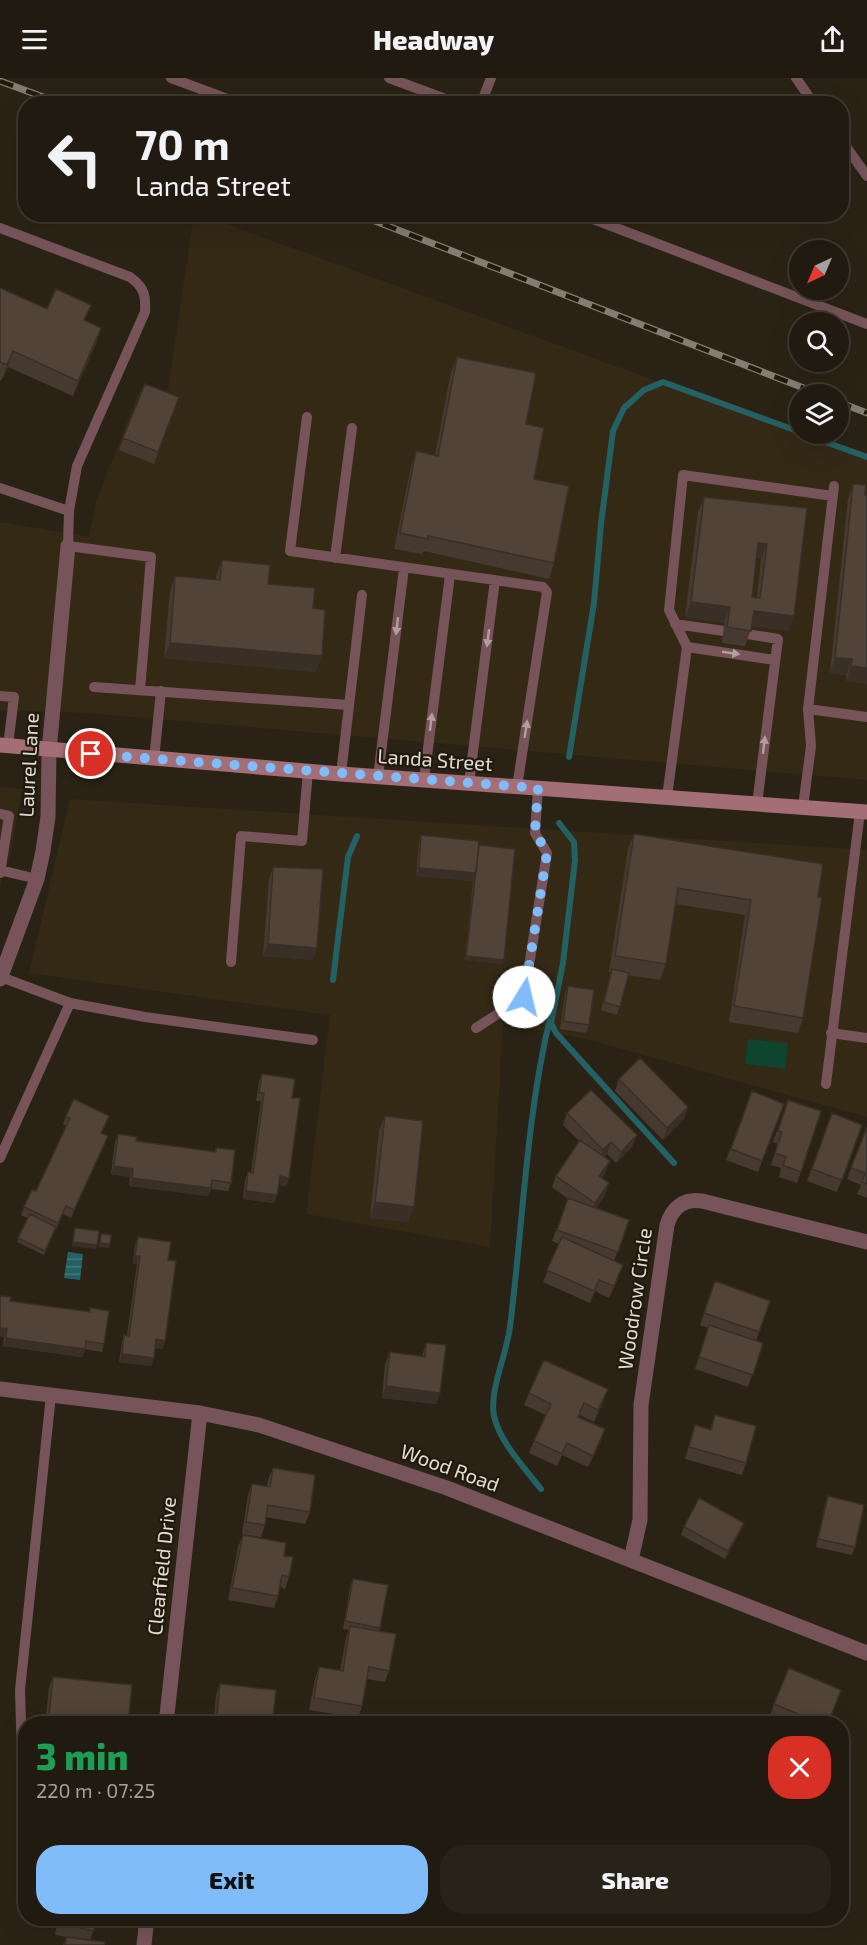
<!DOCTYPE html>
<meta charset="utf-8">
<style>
:root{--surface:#201a10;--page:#282319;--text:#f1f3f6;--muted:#a2a19f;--line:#3d3830;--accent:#81bcfa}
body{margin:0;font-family:"Exo 2",sans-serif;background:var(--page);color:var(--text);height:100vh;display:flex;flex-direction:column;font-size:22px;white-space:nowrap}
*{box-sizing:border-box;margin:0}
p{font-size:20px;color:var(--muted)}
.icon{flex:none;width:33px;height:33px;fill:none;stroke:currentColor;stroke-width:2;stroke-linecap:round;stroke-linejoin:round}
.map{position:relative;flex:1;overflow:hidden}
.side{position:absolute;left:18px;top:1638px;width:831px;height:210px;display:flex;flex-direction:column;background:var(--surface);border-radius:24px;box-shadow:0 6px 24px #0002,0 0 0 2px var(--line)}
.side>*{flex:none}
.guide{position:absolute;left:18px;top:18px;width:831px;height:126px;border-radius:24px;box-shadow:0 6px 24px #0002,0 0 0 2px var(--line);background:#201a10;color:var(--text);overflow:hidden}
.needle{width:39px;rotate:224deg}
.tools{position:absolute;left:789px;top:162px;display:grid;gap:12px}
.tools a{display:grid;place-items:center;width:60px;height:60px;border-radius:50%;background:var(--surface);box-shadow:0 6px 24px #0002,0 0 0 2px var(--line);font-size:30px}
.pin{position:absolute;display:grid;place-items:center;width:51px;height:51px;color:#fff;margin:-26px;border:3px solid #fff;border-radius:50%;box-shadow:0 2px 6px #0007}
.me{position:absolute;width:66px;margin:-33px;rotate:9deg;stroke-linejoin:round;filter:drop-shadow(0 0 4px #0008)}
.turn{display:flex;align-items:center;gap:21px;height:126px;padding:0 18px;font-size:27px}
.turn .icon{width:78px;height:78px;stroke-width:2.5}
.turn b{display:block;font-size:42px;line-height:51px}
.round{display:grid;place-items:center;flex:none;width:63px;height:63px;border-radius:24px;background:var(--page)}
.headline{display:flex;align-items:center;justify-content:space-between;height:102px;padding:0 18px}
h1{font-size:36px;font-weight:800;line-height:45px;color:#1e9e55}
.cta{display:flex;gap:12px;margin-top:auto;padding:12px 18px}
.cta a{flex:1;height:69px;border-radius:24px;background:var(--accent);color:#111;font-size:24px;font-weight:800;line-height:69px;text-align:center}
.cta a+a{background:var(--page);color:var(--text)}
header{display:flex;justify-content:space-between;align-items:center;height:78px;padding:0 18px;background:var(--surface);font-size:27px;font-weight:800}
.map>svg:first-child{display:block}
.built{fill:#332915}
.pitch{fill:#0f442f}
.water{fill:url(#water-rules)}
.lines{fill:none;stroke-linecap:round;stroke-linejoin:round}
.stream{stroke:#246164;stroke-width:6}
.lane{stroke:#765459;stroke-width:10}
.street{stroke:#765459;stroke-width:15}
.secondary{stroke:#a46e77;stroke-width:15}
.rail-casing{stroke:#837d72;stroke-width:7}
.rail{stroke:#20190c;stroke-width:4.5;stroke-dasharray:14;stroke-linecap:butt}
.wall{fill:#463a30;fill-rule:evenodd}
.shaded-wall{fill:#392f27}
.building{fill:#514338;stroke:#392f27;stroke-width:1.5;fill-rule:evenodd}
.oneway{fill:#b19f9d}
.route{stroke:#81bcfa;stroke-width:10;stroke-dasharray:0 18}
.labels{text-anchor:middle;stroke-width:4.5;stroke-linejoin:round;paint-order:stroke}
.street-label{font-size:20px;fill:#e1dcd4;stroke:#20190c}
</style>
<header><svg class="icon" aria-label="menu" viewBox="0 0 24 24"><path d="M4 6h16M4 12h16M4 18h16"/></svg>Headway<svg class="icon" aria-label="share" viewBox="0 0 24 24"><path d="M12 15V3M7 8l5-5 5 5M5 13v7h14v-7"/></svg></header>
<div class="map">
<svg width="867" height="1867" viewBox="0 0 867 1867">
<defs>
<pattern id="water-rules" width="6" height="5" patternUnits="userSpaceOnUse" patternTransform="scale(1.5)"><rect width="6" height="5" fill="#246164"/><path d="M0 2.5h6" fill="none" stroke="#447779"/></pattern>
</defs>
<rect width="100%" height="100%" fill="#2a2315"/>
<path class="built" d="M194,137H202L867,380V702L86,635L0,632V444L89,459L96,423L141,309L167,318Z
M0,709L22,711L9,784L0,809Z
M70,721L867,772V1039L586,961L503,945L490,1169L306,1136L330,937L29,895Z"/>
<path class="pitch" d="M748,961L788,965L785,991L745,986Z"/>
<path class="water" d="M68,1174L83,1176L80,1202L64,1200Z"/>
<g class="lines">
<path class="stream" d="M803,356L867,379
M569,679L594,525L601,446L613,353L624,330L644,312L663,304L800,354
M559,745L574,764L575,782L563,885L551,945L556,955L674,1085
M333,902L348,779L357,758
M541,1411C525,1390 500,1365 494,1338C489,1313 507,1275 510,1249C523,1146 526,1041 550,940"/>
<path class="lane" d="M171,0L241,26
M389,0L459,26
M796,0L814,26
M481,26L491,0
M842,63L867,98
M580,136L867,246
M0,150L130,199C144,209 146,217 145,234L77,388L69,433L68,468L151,479L140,612
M307,339L290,473L543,509L547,514L517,709
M0,410L69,433
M335,480L352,350
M675,546L724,553
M747,556L778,561L757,726
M687,569L775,582
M94,609L349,627
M0,618L14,619L8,668
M808,631L867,639
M154,681L161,613
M341,696L362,517
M378,699L404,490
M424,702L450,497
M469,705L495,502
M667,719L687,569L669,532L683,397L833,418
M803,729L811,668L808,631L834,408
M0,736L9,738L0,795
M0,792L37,801
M231,884L241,758L302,763L308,693
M1,899L70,925L145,939L313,962
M476,950L524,919L547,775L535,755L538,710
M831,955L867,960
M826,1006L860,734
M0,1080L70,925
M26,1686L22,1681L20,1612L51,1317"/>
<path class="street" d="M0,901L37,801L43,773L48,739L49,673L68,468
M0,1311L200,1335L259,1347L447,1410L867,1575
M631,1482L640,1442L641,1327L667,1147C672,1130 684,1120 702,1123L867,1164
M166,1646L200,1335
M144,1867L147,1840"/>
<path class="secondary" d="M0,667L341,696L867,734"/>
<defs>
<path id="rail" d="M0,3L62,26
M357,136L819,316
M838,324L867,335"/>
</defs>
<use href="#rail" class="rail-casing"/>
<use href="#rail" class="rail"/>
</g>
<path class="wall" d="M0,210L47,231L85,243L96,266L73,318L8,289L1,303L0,302Z
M457,279L526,346L534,401L554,485L549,501L424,473L422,476L394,471L411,389L416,373L435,377L451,294Z
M145,306L179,319L154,386L119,372Z
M853,406L865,417L867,606L846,603V597L830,595L848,421Z
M704,419L807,430L794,538L788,553L752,548L745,568L722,565L724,545L685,539L698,434ZM756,480L761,481L757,519H752Z
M222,482L268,506L313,530L316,594L164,580L170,513L175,498L216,502V498Z
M634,756L818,819L803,940L798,955L729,944L745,837L675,826L666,886L660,902L628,897L617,937L601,932L611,894H609L628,771Z
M421,757L479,767L502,886L465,882L473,803L416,798L419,765Z
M273,789L313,882L263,878L269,801Z
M568,908L589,947L586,955L560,951L565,916Z
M262,996L292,1020L289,1100L286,1108L279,1107L274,1125L243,1121L245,1102L248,1094H251L261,1023H256L259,1004Z
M619,1001L688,1029L684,1041L663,1062L615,1013Z
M752,1013L784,1026L758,1094L726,1082Z
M788,1022L801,1094L797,1105L779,1099L781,1090L771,1087L778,1066L773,1064Z
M567,1035L637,1057L632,1069L616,1085L607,1076L604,1079L605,1095L602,1100L605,1117L596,1130L629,1142L614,1183L619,1198L609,1220L595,1213L590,1225L543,1204L559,1166L552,1163L568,1121L552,1109L556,1098L580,1064L563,1047Z
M832,1035L862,1047L837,1114L807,1103Z
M66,1038L106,1046L102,1055L105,1066L71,1140L63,1136L44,1177L17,1164L28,1140L21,1137L24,1129L36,1113L66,1048L63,1046Z
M385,1038L414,1129L408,1144L370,1140L379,1053Z
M867,1049V1120L857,1116L861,1107L847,1101Z
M118,1056L136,1063L215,1074L216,1070L231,1105L228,1113L211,1111L208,1118L129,1108L130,1099L111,1096L115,1064Z
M138,1159L168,1182L165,1263L162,1271L155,1270L154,1280L151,1288L119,1284L122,1265L124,1257H127L137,1186H133L135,1167Z
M715,1203L770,1223L756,1263L763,1265L748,1309L695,1291L708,1250L700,1247Z
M0,1218L10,1223L89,1234L90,1230L104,1266L102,1274L85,1271L82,1279L3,1268L4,1259L0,1258Z
M426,1265L440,1315L436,1326L382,1320L385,1286L390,1274L422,1278Z
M529,1315L604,1323L594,1344L580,1337L579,1339L601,1363L588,1389L562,1377L557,1388L529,1375L534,1363L546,1337L524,1327Z
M715,1337L746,1385L742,1397L685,1381L695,1347L710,1351Z
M273,1390L310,1434L305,1446L266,1439L265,1447L261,1459L242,1456L248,1417L252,1406L267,1408L268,1402Z
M828,1418L855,1469L852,1477L816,1469L825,1426Z
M744,1445L741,1453L725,1481L681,1457L684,1449Z
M243,1457L284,1478L289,1499L285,1511L280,1509L278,1518L274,1530L228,1522L238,1469Z
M353,1501L380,1550L379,1553L389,1593L385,1604L367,1601L362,1628L358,1640L309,1632L315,1601L319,1589L340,1593L346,1560L349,1552L343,1551L350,1509Z
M53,1599L132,1607L128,1646H45L49,1610Z
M220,1606L272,1646H213L216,1618Z
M774,1626L828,1646H788L770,1638Z
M58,1840H105L102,1850L95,1848L90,1862L104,1867H63L66,1859L55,1857Z"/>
<path class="shaded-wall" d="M101,250L96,266L73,318L78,303Z
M13,273L8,289L1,303L7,287Z
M758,465L767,466L761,481L752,480Z
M691,524L730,529L724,545L685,539Z
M754,533L794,538L788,553L749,548Z
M170,565L322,578L316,594L164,580Z
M835,580L852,581L846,597L830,595Z
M851,588L867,590V606L846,603Z
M419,790L476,795L473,803L416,798Z
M268,866L317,870L313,882L263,878Z
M466,878L504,882L502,886L465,882Z
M688,1029L684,1041L663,1062L667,1050Z
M637,1057L632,1069L616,1085L621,1074Z
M108,1058L105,1066L71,1140L74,1132Z
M611,1064L607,1076L599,1084L603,1072Z
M610,1083L605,1095L595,1110L599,1098Z
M114,1088L133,1091L130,1099L111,1096Z
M280,1098L289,1100L286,1108L277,1106Z
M132,1100L211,1110L208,1118L129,1108Z
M609,1105L605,1117L591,1137L595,1125Z
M246,1113L277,1117L274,1125L243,1121Z
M375,1124L414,1129L408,1144L370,1140Z
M73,1164L97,1167L96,1171L71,1168Z
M100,1165L110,1166L109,1170L98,1169Z
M135,1178H140L137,1186H133Z
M0,1250L7,1251L4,1259L0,1258Z
M6,1260L85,1271L82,1279L3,1268Z
M156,1261L165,1263L162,1271L153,1269Z
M122,1276L154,1280L151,1288L119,1284Z
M386,1308L440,1315L436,1326L382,1320Z
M608,1311L604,1323L594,1344L598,1332Z
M605,1351L601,1363L588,1389L593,1378Z
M744,1445L741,1453L725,1481L728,1473Z
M49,1637L128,1645V1646H46Z"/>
<path class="building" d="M0,210L47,231L56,211L91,227L84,242L101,250L78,303L13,273L7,287L0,284Z
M457,279L536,295L526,346L544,350L534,401L569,408L554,485L428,458V461L400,455L416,373L438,378Z
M145,306L179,319L158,374L123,360Z
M853,406L866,407L865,417H867V590L851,588L852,581L835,580Z
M704,419L807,430L794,538L754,533L751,553L727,549L730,529L691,524ZM758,465L767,466L760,520L752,519Z
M222,482L270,487L268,506L315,510L313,530L325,532L322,578L170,565L175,498L220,502Z
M634,756L823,786L818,819H822L803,940L734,928L751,822L678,810L666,886L615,878Z
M421,757L479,763L476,795L419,790Z
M479,767L515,771L504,882L466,878Z
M273,789L323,791L317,870L268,866Z
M612,891L629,895L620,929L604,924Z
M568,908L594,912L589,947L563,943Z
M640,980L688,1029L667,1050L619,1001Z
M262,996L295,1001L292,1020H300L289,1100L280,1098L277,1117L246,1113L248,1094L253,1095L264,1015H259Z
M591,1012L637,1057L621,1074L611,1064L603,1072L567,1035Z
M752,1013L784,1026L762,1083L731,1071Z
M74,1021L109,1038L101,1055L108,1058L74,1132L66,1128L58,1145L24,1129L32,1112L36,1113L70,1040L66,1038Z
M788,1022L821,1033L801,1094L783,1087L786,1079L775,1075L782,1054L778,1053Z
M832,1035L862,1047L842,1102L812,1091Z
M385,1038L423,1043L414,1129L375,1124Z
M867,1049V1106L862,1104L865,1095L851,1090Z
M118,1056L137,1059L136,1063L216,1074V1070L235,1072L231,1105L212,1102L211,1110L132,1100L133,1091L114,1088Z
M580,1062L610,1083L599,1098L609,1105L595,1125L556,1098Z
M568,1120L629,1142L618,1174L557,1152Z
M30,1136L56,1149L45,1173L18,1160Z
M75,1150L99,1153L97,1167L73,1164Z
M101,1156L111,1157L110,1166L100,1165Z
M138,1159L171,1164L168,1182L176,1183L165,1263L156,1261L154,1280L122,1276L124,1257L129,1258L140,1178H135Z
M562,1159L623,1187L614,1208L599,1202L594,1213L547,1192Z
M715,1203L770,1223L759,1254L704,1235Z
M0,1218L11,1219L10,1223L90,1234V1230L109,1233L104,1266L86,1263L85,1271L6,1260L7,1251L0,1250Z
M709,1247L763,1265L753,1297L699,1279Z
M426,1265L446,1267L440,1315L386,1308L390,1274L425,1279Z
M544,1282L608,1311L598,1332L584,1325L578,1339L605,1351L593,1378L567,1365L562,1376L534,1363L551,1326L529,1315Z
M715,1337L756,1348L746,1385L689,1369L695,1347L711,1352Z
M273,1390L315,1397L310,1434L268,1427L265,1447L246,1444L252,1406L270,1409Z
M828,1418L864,1427L855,1469L818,1461Z
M699,1420L744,1445L728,1473L684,1449Z
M243,1457L286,1465L284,1478L293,1479L289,1499L282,1497L278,1518L232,1510Z
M353,1501L388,1507L380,1550L345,1543Z
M350,1548L396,1556L389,1593L369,1589L362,1628L314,1620L319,1589L343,1593Z
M789,1590L841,1612L828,1646H808L810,1641L774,1626Z
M53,1599L132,1607L128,1645L49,1637Z
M220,1606L276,1612L272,1646H216Z
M60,1840H96L94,1853L59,1845Z
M66,1859L105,1864L104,1867H65Z"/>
<defs><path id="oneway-solid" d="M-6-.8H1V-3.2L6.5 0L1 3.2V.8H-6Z" transform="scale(1.5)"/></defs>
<g class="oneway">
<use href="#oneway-solid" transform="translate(397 548) rotate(97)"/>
<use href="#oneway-solid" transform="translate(488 560) rotate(97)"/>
<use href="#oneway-solid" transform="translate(731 575) rotate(8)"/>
<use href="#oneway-solid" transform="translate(431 644) rotate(-83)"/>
<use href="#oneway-solid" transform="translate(526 651) rotate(-81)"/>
<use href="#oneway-solid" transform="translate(764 667) rotate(-83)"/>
</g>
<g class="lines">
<path class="route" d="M91,676L538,710L535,754L547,775L524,919"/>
</g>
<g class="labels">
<g class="street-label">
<text transform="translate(435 682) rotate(4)" y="7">Landa Street</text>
<text transform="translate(29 687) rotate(-87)" y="7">Laurel Lane</text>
<text transform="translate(635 1221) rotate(-82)" y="7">Woodrow Circle</text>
<text transform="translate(450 1390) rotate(20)" y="7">Wood Road</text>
<text transform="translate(162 1488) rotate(-84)" y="7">Clearfield Drive</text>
</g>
</g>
</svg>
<div class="tools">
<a><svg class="needle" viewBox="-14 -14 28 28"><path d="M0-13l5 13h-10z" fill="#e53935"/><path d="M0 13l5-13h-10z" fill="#a2a19f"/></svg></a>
<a><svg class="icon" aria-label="search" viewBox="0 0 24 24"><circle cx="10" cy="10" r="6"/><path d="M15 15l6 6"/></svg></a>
<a><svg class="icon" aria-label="layers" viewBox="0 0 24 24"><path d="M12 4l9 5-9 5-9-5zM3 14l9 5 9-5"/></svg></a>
</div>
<div class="pin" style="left:91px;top:676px;background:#d93025"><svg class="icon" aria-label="arrive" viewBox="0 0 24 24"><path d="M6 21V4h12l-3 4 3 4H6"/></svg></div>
<svg class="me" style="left:524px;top:919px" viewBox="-20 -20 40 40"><circle r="19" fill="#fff"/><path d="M0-13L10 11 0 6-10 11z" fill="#81bcfa"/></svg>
<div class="guide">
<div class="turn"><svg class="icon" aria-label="left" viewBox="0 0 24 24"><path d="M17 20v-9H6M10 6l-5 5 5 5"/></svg><div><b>70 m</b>Landa Street</div></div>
</div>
<section class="side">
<div class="headline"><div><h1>3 min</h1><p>220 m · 07:25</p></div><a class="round" style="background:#d93025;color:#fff"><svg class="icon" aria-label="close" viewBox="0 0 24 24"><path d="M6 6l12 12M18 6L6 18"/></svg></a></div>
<div class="cta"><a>Exit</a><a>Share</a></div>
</section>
</div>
